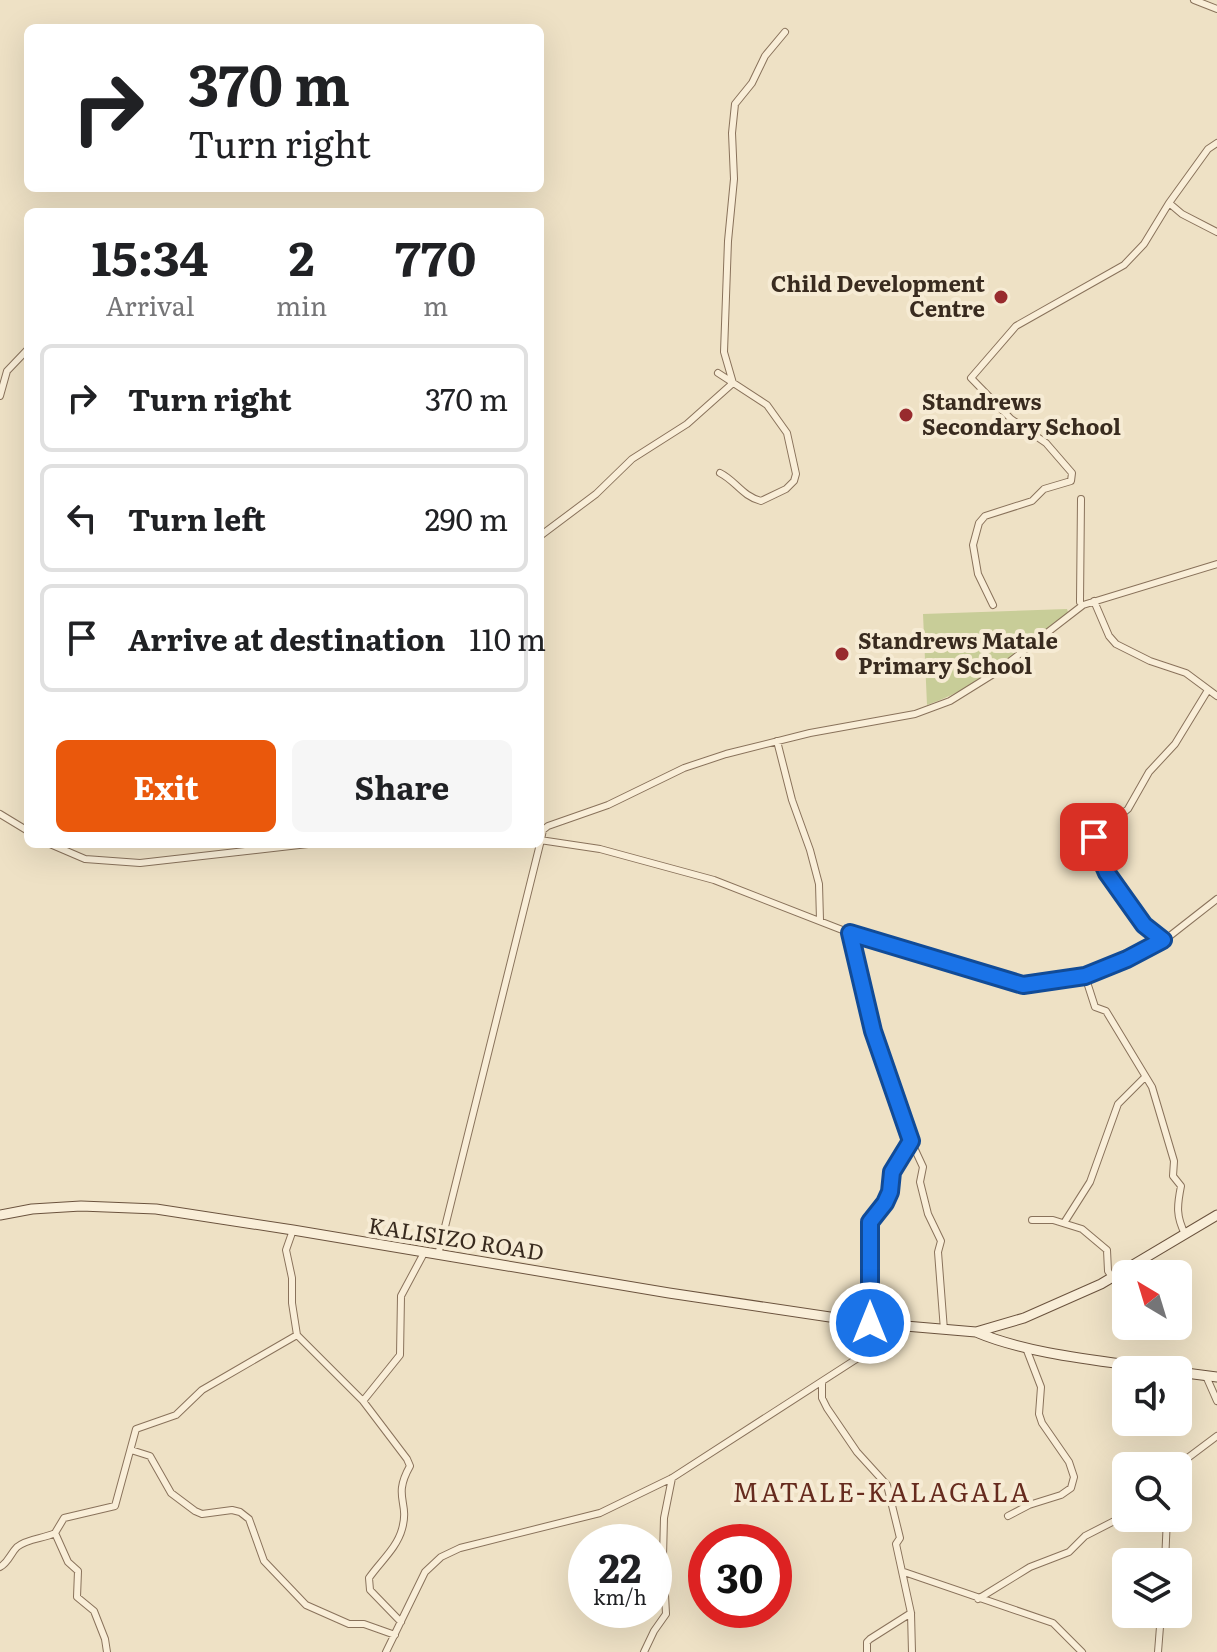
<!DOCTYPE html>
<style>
:root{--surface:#fff;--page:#f6f6f6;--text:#202124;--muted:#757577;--line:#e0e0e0;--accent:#ea580c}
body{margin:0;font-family:Literata,serif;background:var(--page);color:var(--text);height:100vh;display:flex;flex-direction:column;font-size:30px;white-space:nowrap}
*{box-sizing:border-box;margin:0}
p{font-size:26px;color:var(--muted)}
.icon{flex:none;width:44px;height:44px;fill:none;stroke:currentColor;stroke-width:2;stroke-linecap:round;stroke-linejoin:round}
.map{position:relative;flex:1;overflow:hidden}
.panel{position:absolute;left:24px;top:208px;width:520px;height:640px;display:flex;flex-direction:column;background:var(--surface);border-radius:12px;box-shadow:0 8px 32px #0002}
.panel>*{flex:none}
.guide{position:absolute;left:24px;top:24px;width:520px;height:168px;border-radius:12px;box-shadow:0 8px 32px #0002;background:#fff;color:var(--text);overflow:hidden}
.needle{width:52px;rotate:322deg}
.buttons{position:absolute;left:1112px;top:1260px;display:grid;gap:16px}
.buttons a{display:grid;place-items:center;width:80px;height:80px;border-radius:12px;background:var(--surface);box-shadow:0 8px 32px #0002;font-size:40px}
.speed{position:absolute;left:568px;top:1524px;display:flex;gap:16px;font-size:40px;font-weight:700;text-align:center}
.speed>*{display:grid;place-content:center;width:104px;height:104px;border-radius:50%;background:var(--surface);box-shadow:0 8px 32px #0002;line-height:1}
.speed small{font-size:20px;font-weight:400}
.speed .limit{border:12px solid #d22;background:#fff;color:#111}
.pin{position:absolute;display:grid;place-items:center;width:68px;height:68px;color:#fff;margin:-34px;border-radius:16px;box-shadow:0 4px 12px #0006}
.me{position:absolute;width:88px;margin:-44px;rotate:0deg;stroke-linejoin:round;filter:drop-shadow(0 0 6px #0008)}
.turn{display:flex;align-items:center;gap:28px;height:168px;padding:0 32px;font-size:36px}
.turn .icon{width:104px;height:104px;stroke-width:2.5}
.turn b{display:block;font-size:56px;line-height:68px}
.eta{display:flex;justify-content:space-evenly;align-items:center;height:136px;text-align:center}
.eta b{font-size:48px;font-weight:700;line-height:56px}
.button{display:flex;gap:16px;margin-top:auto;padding:16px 32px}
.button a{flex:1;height:92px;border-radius:12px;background:var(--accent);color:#fff;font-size:32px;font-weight:700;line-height:92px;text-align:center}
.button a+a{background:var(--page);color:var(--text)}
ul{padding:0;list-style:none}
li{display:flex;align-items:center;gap:24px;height:108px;margin:0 16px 12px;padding:0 16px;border:4px solid var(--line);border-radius:12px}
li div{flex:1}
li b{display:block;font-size:30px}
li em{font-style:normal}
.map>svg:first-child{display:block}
.green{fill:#c8cd98}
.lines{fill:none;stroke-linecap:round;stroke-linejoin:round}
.street-casing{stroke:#89725b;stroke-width:8}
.secondary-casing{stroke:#6b533e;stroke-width:11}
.street{stroke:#f9eed8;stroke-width:6}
.secondary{stroke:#f9eed8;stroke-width:9}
.route-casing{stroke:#114b97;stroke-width:20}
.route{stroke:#1a73e8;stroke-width:14}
.poi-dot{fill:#982b2e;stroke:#f6ebd4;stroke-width:3}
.labels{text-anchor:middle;stroke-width:8;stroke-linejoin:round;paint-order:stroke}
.poi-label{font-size:22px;font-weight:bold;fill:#392b1f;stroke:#f6ebd4;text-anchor:start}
.street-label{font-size:22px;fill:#392b1f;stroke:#f6ebd4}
.quarter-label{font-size:26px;letter-spacing:2px;fill:#662b1e;stroke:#f6ebd4}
</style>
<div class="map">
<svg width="1217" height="1652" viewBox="0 0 1217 1652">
<rect width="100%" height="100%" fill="#eee1c5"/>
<path class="green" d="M1067,609L1068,612L1061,619C1019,649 976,689 927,705L923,614Z"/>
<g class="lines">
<defs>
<path id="street" d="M1194,0L1217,9
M1217,143L1208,149L1169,203L1182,214L1217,232
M718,373L767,405L787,433L796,474L794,481L786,489L761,501C742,496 736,481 720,473
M0,396L7,371L28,349
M540,536L596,494L632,459L687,424L733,383L724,352L728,241L734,179L732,133L735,104L752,83L765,56L785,32
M1094,601L1109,636L1116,644L1150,661L1186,673L1217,696
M1080,602L1081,499
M993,605L978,574L973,545L979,523L985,516L1032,501L1044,489L1071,481L1072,473L1046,443L1011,419L971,378L1016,326L1124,265L1144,244L1169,203
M777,741L792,800L810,850L819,884L820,920
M0,814L28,831
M540,840L600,849L714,880L850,933L1023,985L1085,976L1127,959L1171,935L1217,899
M50,844L85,859L140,863L308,844
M540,844L543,830L548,826L608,805L684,768L726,754L810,733L915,714L950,701L995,673L1083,605L1217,564
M850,933L873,1031L911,1141L892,1172L890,1192L885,1203L870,1222V1323
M1163,940L1144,925L1107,873L1093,841L1094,837L1128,809L1149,772L1175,744L1208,690
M1085,976L1095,1007L1106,1011L1152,1087L1174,1161L1173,1176L1181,1186C1177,1206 1176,1216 1185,1234
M911,1141L923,1167L920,1182L928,1214L941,1241L938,1252L944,1330
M1032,1220H1053L1082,1229L1107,1250L1108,1271L1112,1277
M1064,1223L1090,1182L1118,1104L1144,1078
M438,1255L540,844
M297,1335L363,1401L400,1355L401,1296L424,1253
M1206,1376L1217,1401
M822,1382V1398L827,1408L857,1452L887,1485L900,1538L896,1544L911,1613L912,1652
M363,1401L407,1459L410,1466C392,1498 410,1501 402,1529C397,1548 379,1563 369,1578L370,1590L401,1622
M131,1450L150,1456L171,1493L195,1511L202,1514L232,1510L240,1512L249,1519L264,1561L306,1605L349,1624H364L395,1635
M1177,1466L1217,1436
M1008,1516L1029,1505L1061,1495L1071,1488L1074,1477L1069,1462L1042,1423L1039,1414L1041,1387L1026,1348
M55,1533L68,1562L78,1571L77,1597L94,1611L105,1639L107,1652
M1165,1562L1167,1518
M0,1567C9,1562 10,1554 17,1547C28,1538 43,1539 55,1533L64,1518L115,1506L136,1429L176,1415L202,1390L297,1335L292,1303V1278L286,1250L293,1230
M904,1572L1053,1623L1082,1652
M978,1599L1030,1567L1069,1552L1085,1536L1126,1515
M386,1652L425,1572L441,1557L460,1548L600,1513L672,1478L906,1327
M644,1652L654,1631L666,1614L663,1556L664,1518L672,1478
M867,1652V1642L870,1639L911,1613
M1158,1652L1161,1614"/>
<path id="secondary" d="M0,1215L32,1209L81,1206L156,1209L293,1230L669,1293L870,1323L976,1332L1024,1318L1101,1284L1217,1215
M976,1332C1030,1355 1106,1361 1165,1370
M1178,1372L1217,1377"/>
</defs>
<use href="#street" class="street-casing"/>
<use href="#secondary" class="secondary-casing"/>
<use href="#street" class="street"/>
<use href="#secondary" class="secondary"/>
</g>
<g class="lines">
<defs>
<path id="route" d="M870,1323V1222L885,1203L890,1192L892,1172L911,1141L873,1031L850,933L1023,985L1085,976L1127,959L1163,940L1144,925L1107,873L1093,841L1094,837"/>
</defs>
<use href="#route" class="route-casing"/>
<use href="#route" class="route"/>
</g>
<g class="poi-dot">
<circle cx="1001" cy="297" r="8"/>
<circle cx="906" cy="415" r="8"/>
<circle cx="842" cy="654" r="8"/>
</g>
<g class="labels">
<g class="poi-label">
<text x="985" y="292" text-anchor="end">Child Development<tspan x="985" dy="25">Centre</tspan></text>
<text x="922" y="410">Standrews<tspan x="922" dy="25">Secondary School</tspan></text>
<text x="858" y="649">Standrews Matale<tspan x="858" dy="25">Primary School</tspan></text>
</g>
<g class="street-label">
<text transform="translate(456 1239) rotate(9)" y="8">KALISIZO ROAD</text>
</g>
<g class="quarter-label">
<text x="882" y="1502">MATALE-KALAGALA</text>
</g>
</g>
</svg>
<div class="buttons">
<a><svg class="needle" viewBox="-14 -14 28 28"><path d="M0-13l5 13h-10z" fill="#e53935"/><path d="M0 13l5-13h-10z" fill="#757577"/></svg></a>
<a><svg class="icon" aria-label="sound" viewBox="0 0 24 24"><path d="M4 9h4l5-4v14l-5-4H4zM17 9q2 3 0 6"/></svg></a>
<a><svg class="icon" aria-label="search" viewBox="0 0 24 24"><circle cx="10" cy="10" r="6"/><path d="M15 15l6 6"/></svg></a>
<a><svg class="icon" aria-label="layers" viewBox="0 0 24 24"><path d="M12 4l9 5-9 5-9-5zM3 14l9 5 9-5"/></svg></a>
</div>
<div class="speed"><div>22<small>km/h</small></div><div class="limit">30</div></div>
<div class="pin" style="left:1094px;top:837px;background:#d93025"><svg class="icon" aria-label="arrive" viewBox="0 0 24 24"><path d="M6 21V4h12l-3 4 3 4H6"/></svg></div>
<svg class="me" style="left:870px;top:1323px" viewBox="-20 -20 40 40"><circle r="17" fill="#1a73e8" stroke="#fff" stroke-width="3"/><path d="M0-11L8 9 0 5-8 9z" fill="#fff"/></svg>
<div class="guide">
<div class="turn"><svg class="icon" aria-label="right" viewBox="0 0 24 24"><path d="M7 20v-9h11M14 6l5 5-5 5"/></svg><div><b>370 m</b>Turn right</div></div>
</div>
<section class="panel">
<div class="eta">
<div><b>15:34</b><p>Arrival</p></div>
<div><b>2</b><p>min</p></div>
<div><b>770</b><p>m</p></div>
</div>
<ul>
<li><svg class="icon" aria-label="right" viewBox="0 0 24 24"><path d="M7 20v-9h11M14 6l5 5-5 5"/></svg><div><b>Turn right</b></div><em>370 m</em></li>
<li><svg class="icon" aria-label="left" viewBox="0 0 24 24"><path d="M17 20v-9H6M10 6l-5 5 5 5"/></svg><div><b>Turn left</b></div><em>290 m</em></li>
<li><svg class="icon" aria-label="arrive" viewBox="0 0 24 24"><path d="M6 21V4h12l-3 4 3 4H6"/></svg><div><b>Arrive at destination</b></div><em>110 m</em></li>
</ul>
<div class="button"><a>Exit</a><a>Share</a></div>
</section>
</div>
